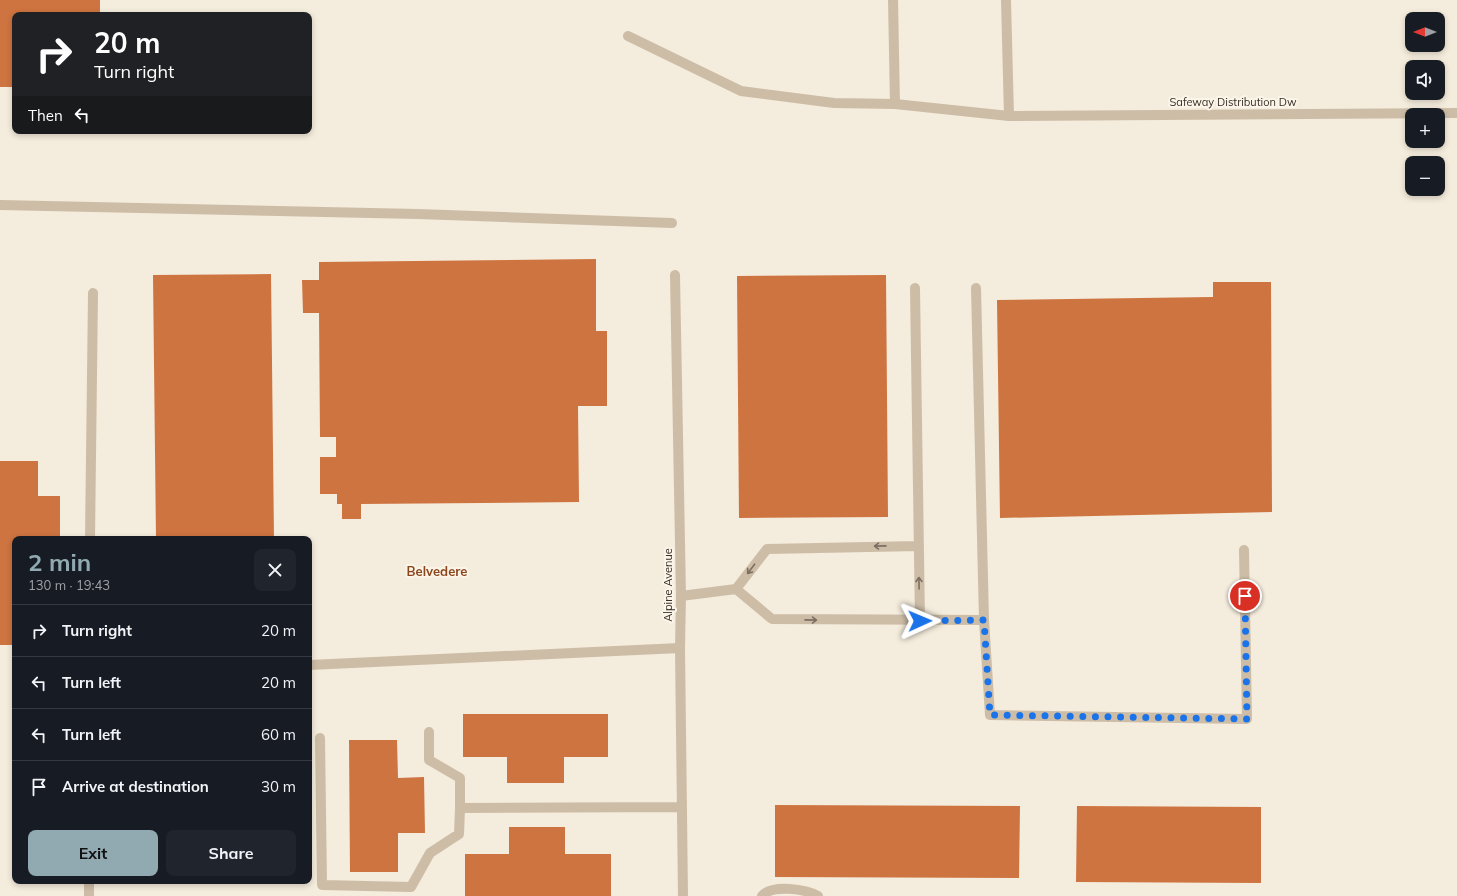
<!DOCTYPE html>
<meta charset="utf-8">
<style>
:root{--surface:#171b24;--page:#20242c;--text:#f1f3f6;--muted:#9ea1a6;--line:#363941;--accent:#91aab1}
body{margin:0;font-family:Mulish,sans-serif;background:var(--page);color:var(--text);height:100vh;display:flex;flex-direction:column;font-size:15px;white-space:nowrap}
*{box-sizing:border-box;margin:0}
p{font-size:13px;color:var(--muted)}
.icon{flex:none;width:22px;height:22px;fill:none;stroke:currentColor;stroke-width:2;stroke-linecap:round;stroke-linejoin:round}
.map{position:relative;flex:1;overflow:hidden}
.side{position:absolute;left:12px;top:536px;width:300px;height:348px;display:flex;flex-direction:column;background:var(--surface);border-radius:8px;box-shadow:0 2px 6px #0003}
.side>*{flex:none}
.top-card{position:absolute;left:12px;top:12px;width:300px;height:122px;border-radius:8px;box-shadow:0 2px 6px #0003;background:#202124;color:#fff;overflow:hidden}
.needle{width:26px;rotate:270deg}
.controls{position:absolute;left:1405px;top:12px;display:grid;gap:8px}
.controls a{display:grid;place-items:center;width:40px;height:40px;border-radius:8px;background:var(--surface);box-shadow:0 2px 6px #0003;font-size:20px}
.pin{position:absolute;display:grid;place-items:center;width:34px;height:34px;color:#fff;margin:-17px;border:2px solid #fff;border-radius:50%;box-shadow:0 1px 4px #0007}
.me{position:absolute;width:44px;margin:-22px;rotate:89deg;stroke-linejoin:round;filter:drop-shadow(0 0 3px #0008)}
.turn{display:flex;align-items:center;gap:14px;height:84px;padding:0 16px;font-size:18px}
.turn .icon{width:52px;height:52px;stroke-width:2.5}
.turn b{display:block;font-size:28px;line-height:34px}
.then{display:flex;align-items:center;height:38px;padding:0 16px;background:#0003;gap:8px;font-size:15px}
.round{display:grid;place-items:center;flex:none;width:42px;height:42px;border-radius:8px;background:var(--page)}
.summary{display:flex;align-items:center;justify-content:space-between;height:68px;padding:0 16px}
h1{font-size:24px;font-weight:700;line-height:30px;color:var(--accent)}
.primary-button{display:flex;gap:8px;margin-top:auto;padding:8px 16px}
.primary-button a{flex:1;height:46px;border-radius:8px;background:var(--accent);color:#111;font-size:16px;font-weight:700;line-height:46px;text-align:center}
.primary-button a+a{background:var(--page);color:var(--text)}
ul{padding:0;list-style:none}
li{display:flex;align-items:center;gap:12px;height:52px;padding:0 16px;border-top:1px solid var(--line)}
li div{flex:1}
li b{display:block;font-size:15px}
li em{font-style:normal}
.map>svg:first-child{display:block}
.building{fill:#ce7440}
.lines{fill:none;stroke-linecap:round;stroke-linejoin:round}
.minor{stroke:#cdbda7;stroke-width:10}
.oneway{stroke:#7c6f61}
.route{stroke:#1a73e8;stroke-width:7;stroke-dasharray:0 12.6}
.labels{text-anchor:middle;stroke-width:4;stroke-linejoin:round;paint-order:stroke}
.street-label{font-size:11px;fill:#392f28;stroke:#fbf5e9}
.quarter-label{font-size:13px;font-weight:bold;fill:#8d451c;stroke:#fbf5e9}
</style>
<div class="map">
<svg width="1457" height="896" viewBox="0 0 1457 896">
<rect width="100%" height="100%" fill="#f4ecdc"/>
<path class="building" d="M0,0H100V15H15V87H0Z
M596,259V331H607V406H578L579,502L361,504V519H342V504H337V494H320V457H336V437H320L319,313H303L302,280H319V262Z
M271,274L274,539H156L153,275Z
M886,275L888,517L739,518L737,276Z
M1213,282H1271L1272,512L1000,518L997,300L1213,297Z
M0,461H38V496H60V539H15V645H0Z
M463,714H608V757H564V783H507V757H463Z
M349,740H397L398,778L424,777L425,833H398V872H350Z
M775,805L1020,806L1019,878L775,877Z
M1077,806L1261,807V883L1076,882Z
M509,827H565V854H611V896H465V854H509Z"/>
<g class="lines">
<path class="minor" d="M893,0L895,104
M1006,0L1009,116
M628,36L741,91L834,103L895,104L1009,116L1457,113
M0,205L418,214L672,223
M675,275L681,596L680,648L683,896
M915,288L920,621
M976,288L984,620L990,715L1247,719L1244,550
M90,539L93,293
M736,589L767,549L919,546
M681,596L736,589L772,619L984,620
M309,665L680,648
M429,732V760L460,778V808L682,807
M320,738L322,885L411,887L430,853L459,834L460,808
M89,881V896
M762,896C772,884 806,889 818,896"/>
</g>
<defs><path id="oneway-shaft" d="M-6 0H5M1.5-3L5.5 0L1.5 3" fill="none" stroke-width="1.6" stroke-linecap="round" stroke-linejoin="round"/></defs>
<g class="oneway">
<use href="#oneway-shaft" transform="translate(880 546) rotate(179)"/>
<use href="#oneway-shaft" transform="translate(751 569) rotate(127)"/>
<use href="#oneway-shaft" transform="translate(919 583) rotate(-91)"/>
<use href="#oneway-shaft" transform="translate(811 620) rotate(1)"/>
</g>
<g class="lines">
<path class="route" d="M920,621L984,620L990,715L1247,719L1245,596"/>
</g>
<g class="labels">
<g class="street-label">
<text x="1233" y="106">Safeway Distribution Dw</text>
<text transform="translate(668 585) rotate(-90)" y="4">Alpine Avenue</text>
</g>
<g class="quarter-label">
<text x="437" y="576">Belvedere</text>
</g>
</g>
</svg>
<div class="controls">
<a><svg class="needle" viewBox="-14 -14 28 28"><path d="M0-13l5 13h-10z" fill="#e53935"/><path d="M0 13l5-13h-10z" fill="#9ea1a6"/></svg></a>
<a><svg class="icon" aria-label="sound" viewBox="0 0 24 24"><path d="M4 9h4l5-4v14l-5-4H4zM17 9q2 3 0 6"/></svg></a>
<a>+</a>
<a>−</a>
</div>
<div class="pin" style="left:1245px;top:596px;background:#d93025"><svg class="icon" aria-label="arrive" viewBox="0 0 24 24"><path d="M6 21V4h12l-3 4 3 4H6"/></svg></div>
<svg class="me" style="left:920px;top:621px" viewBox="-20 -20 40 40"><path d="M0-17L14 15 0 8-14 15z" fill="#1a73e8" stroke="#fff" stroke-width="4"/></svg>
<div class="top-card">
<div class="turn"><svg class="icon" aria-label="right" viewBox="0 0 24 24"><path d="M7 20v-9h11M14 6l5 5-5 5"/></svg><div><b>20 m</b>Turn right</div></div>
<div class="then">Then<svg class="icon" aria-label="left" viewBox="0 0 24 24"><path d="M17 20v-9H6M10 6l-5 5 5 5"/></svg></div>
</div>
<section class="side">
<div class="summary"><div><h1>2 min</h1><p>130 m · 19:43</p></div><a class="round"><svg class="icon" aria-label="close" viewBox="0 0 24 24"><path d="M6 6l12 12M18 6L6 18"/></svg></a></div>
<ul>
<li><svg class="icon" aria-label="right" viewBox="0 0 24 24"><path d="M7 20v-9h11M14 6l5 5-5 5"/></svg><div><b>Turn right</b></div><em>20 m</em></li>
<li><svg class="icon" aria-label="left" viewBox="0 0 24 24"><path d="M17 20v-9H6M10 6l-5 5 5 5"/></svg><div><b>Turn left</b></div><em>20 m</em></li>
<li><svg class="icon" aria-label="left" viewBox="0 0 24 24"><path d="M17 20v-9H6M10 6l-5 5 5 5"/></svg><div><b>Turn left</b></div><em>60 m</em></li>
<li><svg class="icon" aria-label="arrive" viewBox="0 0 24 24"><path d="M6 21V4h12l-3 4 3 4H6"/></svg><div><b>Arrive at destination</b></div><em>30 m</em></li>
</ul>
<div class="primary-button"><a>Exit</a><a>Share</a></div>
</section>
</div>
